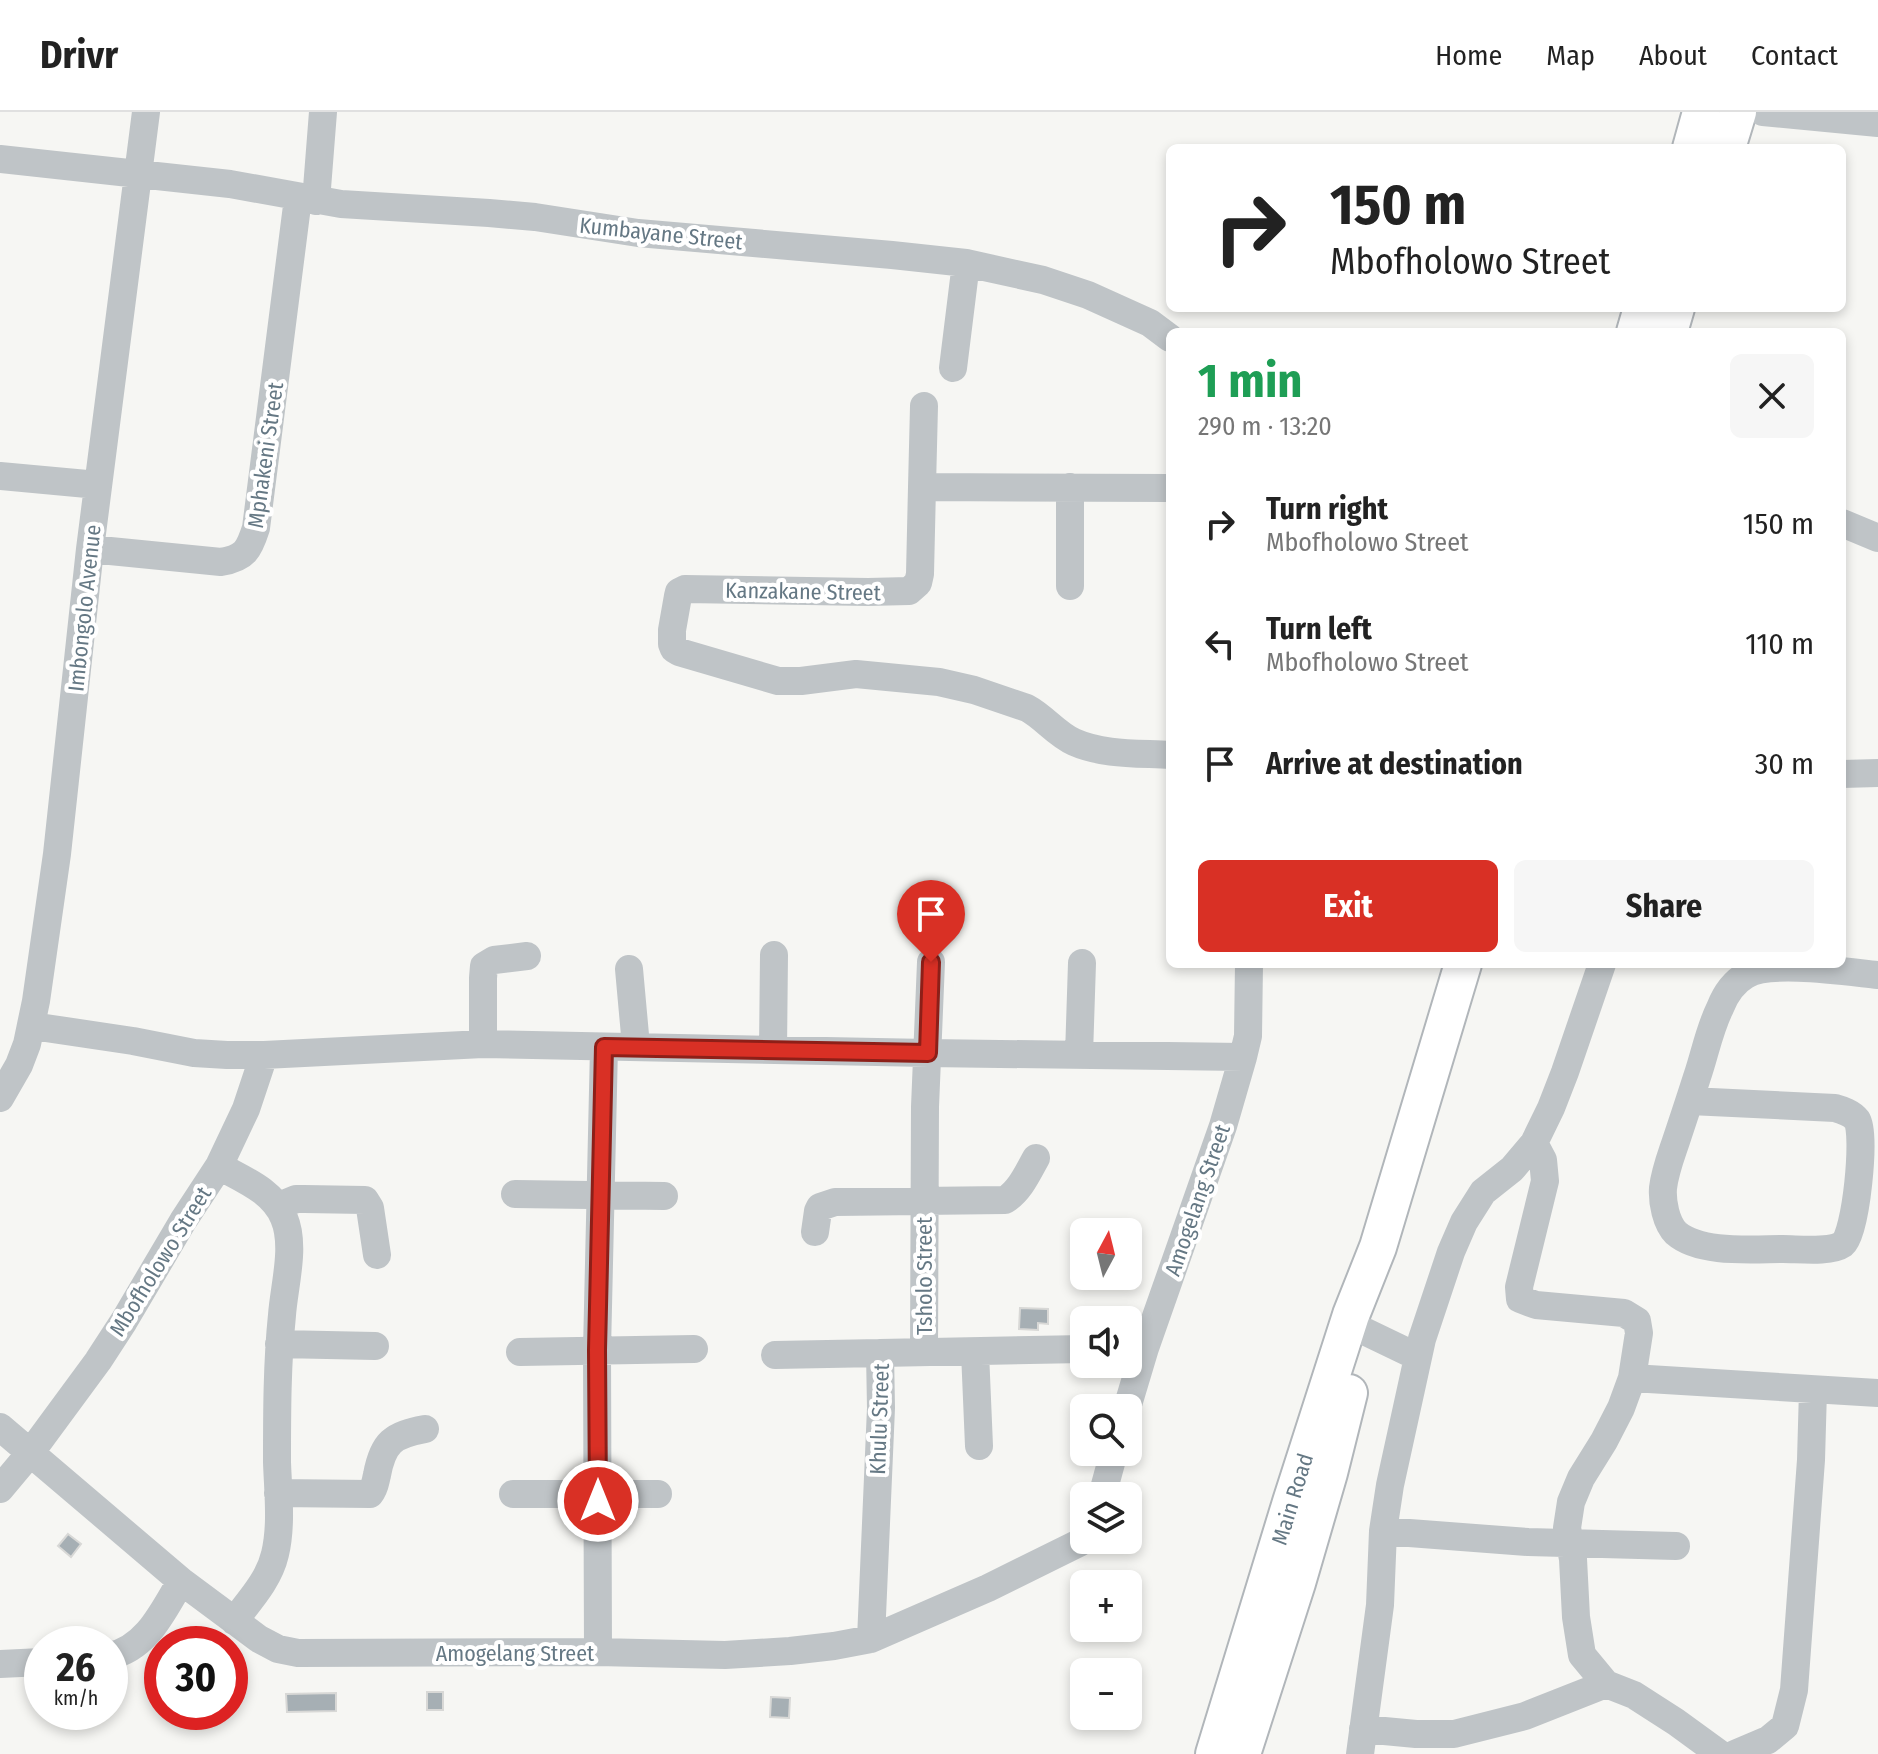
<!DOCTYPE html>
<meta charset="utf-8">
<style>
:root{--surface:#fff;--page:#f6f6f6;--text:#222;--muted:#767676;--line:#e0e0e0;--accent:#d93025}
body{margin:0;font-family:"Fira Sans Condensed",sans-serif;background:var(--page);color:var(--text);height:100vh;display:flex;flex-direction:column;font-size:30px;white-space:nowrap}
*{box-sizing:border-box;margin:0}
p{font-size:26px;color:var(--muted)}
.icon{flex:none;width:44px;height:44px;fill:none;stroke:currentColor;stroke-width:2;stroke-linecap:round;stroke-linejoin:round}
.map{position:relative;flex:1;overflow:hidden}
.side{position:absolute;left:1166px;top:216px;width:680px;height:640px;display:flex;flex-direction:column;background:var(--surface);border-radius:12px;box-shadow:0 4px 12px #0003}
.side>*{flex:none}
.banner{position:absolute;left:1166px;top:32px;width:680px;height:168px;border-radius:12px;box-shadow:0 4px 12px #0003;background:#fff;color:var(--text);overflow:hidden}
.needle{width:52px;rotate:7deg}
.controls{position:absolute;left:1070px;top:1106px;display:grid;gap:16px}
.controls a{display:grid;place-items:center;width:72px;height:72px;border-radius:12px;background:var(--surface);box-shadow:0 4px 12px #0003;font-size:40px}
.speed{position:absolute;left:24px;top:1514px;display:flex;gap:16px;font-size:40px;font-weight:700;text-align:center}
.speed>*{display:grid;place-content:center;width:104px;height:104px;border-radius:50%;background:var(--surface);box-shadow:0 4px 12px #0003;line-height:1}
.speed small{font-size:20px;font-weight:400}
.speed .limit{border:12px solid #d22;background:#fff;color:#111}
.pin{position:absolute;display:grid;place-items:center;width:68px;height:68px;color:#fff;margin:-82px -34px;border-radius:50% 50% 50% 0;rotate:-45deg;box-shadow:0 0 8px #0007}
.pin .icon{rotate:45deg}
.me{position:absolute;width:88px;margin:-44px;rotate:0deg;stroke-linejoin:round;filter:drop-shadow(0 0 6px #0008)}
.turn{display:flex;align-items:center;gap:28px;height:168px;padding:0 32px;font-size:36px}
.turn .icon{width:104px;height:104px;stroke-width:2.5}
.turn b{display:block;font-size:56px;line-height:68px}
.round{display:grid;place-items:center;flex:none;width:84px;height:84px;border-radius:12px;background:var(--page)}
.head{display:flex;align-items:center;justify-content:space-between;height:136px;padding:0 32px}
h1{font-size:48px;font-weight:700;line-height:60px;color:#1e9e55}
.action{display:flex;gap:16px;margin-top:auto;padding:16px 32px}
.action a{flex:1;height:92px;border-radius:12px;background:var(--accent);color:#fff;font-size:32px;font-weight:700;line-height:92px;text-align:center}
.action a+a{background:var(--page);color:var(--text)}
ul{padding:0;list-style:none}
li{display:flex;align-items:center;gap:24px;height:120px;padding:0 32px}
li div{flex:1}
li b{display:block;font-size:30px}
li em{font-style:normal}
header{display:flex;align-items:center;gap:48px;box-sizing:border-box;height:112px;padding:0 40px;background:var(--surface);border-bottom:2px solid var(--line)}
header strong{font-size:38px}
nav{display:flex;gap:44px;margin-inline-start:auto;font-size:28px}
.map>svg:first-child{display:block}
.building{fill:#a6afb4;stroke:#d8d8d6;stroke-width:2}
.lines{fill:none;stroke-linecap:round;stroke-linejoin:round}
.major-casing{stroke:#b1b6ba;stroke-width:40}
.minor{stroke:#bfc4c7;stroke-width:28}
.major{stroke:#fff;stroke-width:36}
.route-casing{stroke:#8d1f18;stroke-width:20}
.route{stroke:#d93025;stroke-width:14}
.labels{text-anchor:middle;stroke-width:8;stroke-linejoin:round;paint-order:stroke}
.street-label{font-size:22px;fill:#657884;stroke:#fff}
</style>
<header>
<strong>Drivr</strong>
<nav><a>Home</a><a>Map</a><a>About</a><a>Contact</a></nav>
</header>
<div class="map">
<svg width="1878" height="1642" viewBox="0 0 1878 1642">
<rect width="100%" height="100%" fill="#f6f6f3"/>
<path class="building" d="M1020,1196L1048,1197V1212L1038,1211V1218L1019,1217Z
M68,1422L81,1432L71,1445L58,1434Z
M427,1580H443V1598H427Z
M336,1581V1599L287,1600L286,1582Z
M771,1585L790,1586L789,1606L770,1605Z"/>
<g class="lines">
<defs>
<path id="major" d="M1691,36L1701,0
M1727,36L1738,0
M1635,220L1642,196
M1669,220L1676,196
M1214,1642L1291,1390L1351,1203L1378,1135L1463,852
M1242,1642L1297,1471L1329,1361L1349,1281"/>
</defs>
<use href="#major" class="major-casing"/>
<path class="minor" d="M1763,0L1878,11
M0,47L230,72L341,92L489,101L535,105L638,121L892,143L966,151L1043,168L1088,183L1150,211L1170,226
M316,89L323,0
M953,256L966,151
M0,364L98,373
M922,375L924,294
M1170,376L922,375L920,462L918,471L909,479L868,480L685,477L679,480L678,484L672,518V532L674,537L679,540L778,569H801L856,562L939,570L974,578L1027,596C1044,605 1056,622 1074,630C1103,643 1139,641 1170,643
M1842,411L1878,426
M90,437L221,450C245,446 249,438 256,416L298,86
M1070,474V375
M1842,662L1878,661
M629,857L636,934
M32,914L133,929L194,941L227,943H264L483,932L928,941L1243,945
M483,932V866L484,854L494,848L527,844
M773,938L774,843
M1079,943L1082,851
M0,986L19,953L27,932L36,889L57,742L90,437L146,0
M1690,989L1835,996C1842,998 1852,1001 1857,1008C1866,1021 1856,1122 1843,1132C1830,1141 1799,1137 1783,1137C1753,1137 1700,1142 1676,1121C1666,1111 1662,1090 1663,1076C1665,1059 1671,1044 1676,1029C1683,1008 1690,987 1697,965C1705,942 1709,918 1720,896C1725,883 1734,870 1746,863C1769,848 1848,860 1878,863
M1534,1031L1543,1048L1545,1069L1519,1175L1520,1187L1536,1193L1624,1201L1637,1209L1639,1221L1632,1266L1621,1296L1604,1329L1581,1366L1571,1390L1567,1416L1573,1447L1576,1505L1582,1543L1606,1572L1634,1583L1676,1610L1720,1642
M219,1054C244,1068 273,1079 284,1106C296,1134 284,1174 282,1203C277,1252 277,1301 277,1350C278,1380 282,1413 275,1442C269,1468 250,1488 234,1509
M515,1082L664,1084
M279,1094L296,1087H304L365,1088L370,1096L377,1143
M815,1120L818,1099L820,1095L835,1090L1005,1088C1020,1079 1028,1060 1036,1046
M1366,1220L1418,1245
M279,1232L375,1234
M924,1239L925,995L931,850
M520,1240L694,1237
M975,1240L979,1334
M775,1243L880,1241
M1632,1266L1878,1281
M1127,1296L1145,1236L1223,1014L1243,945L1248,924L1249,852
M0,1315L181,1469L259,1527L278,1537L298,1541L598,1540L725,1543L790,1539L834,1534L871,1527L988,1476L1079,1431L1084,1426
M0,1377L31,1340L98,1249L124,1209L183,1109L219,1054L246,997L264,943
M278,1381L370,1382C375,1376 375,1371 377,1363C383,1330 393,1323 425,1317
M513,1382H658
M1102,1384L1114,1340
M1383,1419L1528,1430L1676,1434
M871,1527L881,1296L880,1241L1084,1237
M598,1540L597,1238L604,935
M110,1544C147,1536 163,1499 181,1469
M0,1552L42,1550
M1363,1617L1416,1622H1454L1525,1604L1606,1572
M1360,1642L1380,1493L1383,1419L1390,1373L1422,1227L1451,1140L1464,1110L1483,1080L1512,1057L1534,1031L1551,996L1565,960L1602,852
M1735,1642L1768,1628L1785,1614L1794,1578L1811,1348L1813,1278"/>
<use href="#major" class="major"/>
</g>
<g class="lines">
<defs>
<path id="route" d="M598,1389L597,1238L604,935L928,941L931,850"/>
</defs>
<use href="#route" class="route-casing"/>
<use href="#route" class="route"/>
</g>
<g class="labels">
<g class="street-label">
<text transform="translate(661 121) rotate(6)" y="8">Kumbayane Street</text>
<text transform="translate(265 343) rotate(-82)" y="8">Mphakeni Street</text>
<text transform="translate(803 479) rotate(1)" y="8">Kanzakane Street</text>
<text transform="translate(84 496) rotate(-84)" y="8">Imbongolo Avenue</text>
<text transform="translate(1197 1088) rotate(-71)" y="8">Amogelang Street</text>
<text transform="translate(160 1149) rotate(-58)" y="8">Mbofholowo Street</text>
<text transform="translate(924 1164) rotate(-90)" y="8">Tsholo Street</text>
<text transform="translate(879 1307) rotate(-88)" y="8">Khulu Street</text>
<text transform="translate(1292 1387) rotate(-73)" y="8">Main Road</text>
<text x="515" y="1549">Amogelang Street</text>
</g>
</g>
</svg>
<div class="controls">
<a><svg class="needle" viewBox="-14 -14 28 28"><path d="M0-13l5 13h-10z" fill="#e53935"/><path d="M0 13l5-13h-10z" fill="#767676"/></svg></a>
<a><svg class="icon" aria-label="sound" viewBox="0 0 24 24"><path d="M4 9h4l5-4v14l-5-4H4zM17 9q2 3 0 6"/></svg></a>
<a><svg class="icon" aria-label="search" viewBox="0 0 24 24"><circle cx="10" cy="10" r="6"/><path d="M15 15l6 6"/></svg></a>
<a><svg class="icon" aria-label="layers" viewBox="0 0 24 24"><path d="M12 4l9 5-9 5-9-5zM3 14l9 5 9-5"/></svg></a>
<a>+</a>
<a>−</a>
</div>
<div class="speed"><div>26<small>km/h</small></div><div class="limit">30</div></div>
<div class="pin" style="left:931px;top:850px;background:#d93025"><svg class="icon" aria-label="arrive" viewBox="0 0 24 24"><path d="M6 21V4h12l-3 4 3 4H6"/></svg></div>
<svg class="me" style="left:598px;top:1389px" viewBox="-20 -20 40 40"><circle r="17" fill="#d93025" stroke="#fff" stroke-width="3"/><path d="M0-11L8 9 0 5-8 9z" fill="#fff"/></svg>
<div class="banner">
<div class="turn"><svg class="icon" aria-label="right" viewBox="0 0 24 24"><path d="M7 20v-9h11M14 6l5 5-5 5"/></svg><div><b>150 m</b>Mbofholowo Street</div></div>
</div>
<section class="side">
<div class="head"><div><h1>1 min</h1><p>290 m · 13:20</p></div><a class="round"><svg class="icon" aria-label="close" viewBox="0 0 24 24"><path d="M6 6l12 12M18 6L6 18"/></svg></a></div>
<ul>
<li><svg class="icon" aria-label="right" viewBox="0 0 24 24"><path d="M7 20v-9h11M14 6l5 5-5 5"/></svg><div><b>Turn right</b><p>Mbofholowo Street</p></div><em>150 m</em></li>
<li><svg class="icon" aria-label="left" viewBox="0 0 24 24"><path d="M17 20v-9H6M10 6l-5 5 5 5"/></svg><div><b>Turn left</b><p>Mbofholowo Street</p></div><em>110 m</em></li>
<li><svg class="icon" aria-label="arrive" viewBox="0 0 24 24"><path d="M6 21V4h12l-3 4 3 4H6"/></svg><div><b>Arrive at destination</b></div><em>30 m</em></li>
</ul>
<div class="action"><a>Exit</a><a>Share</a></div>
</section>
</div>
